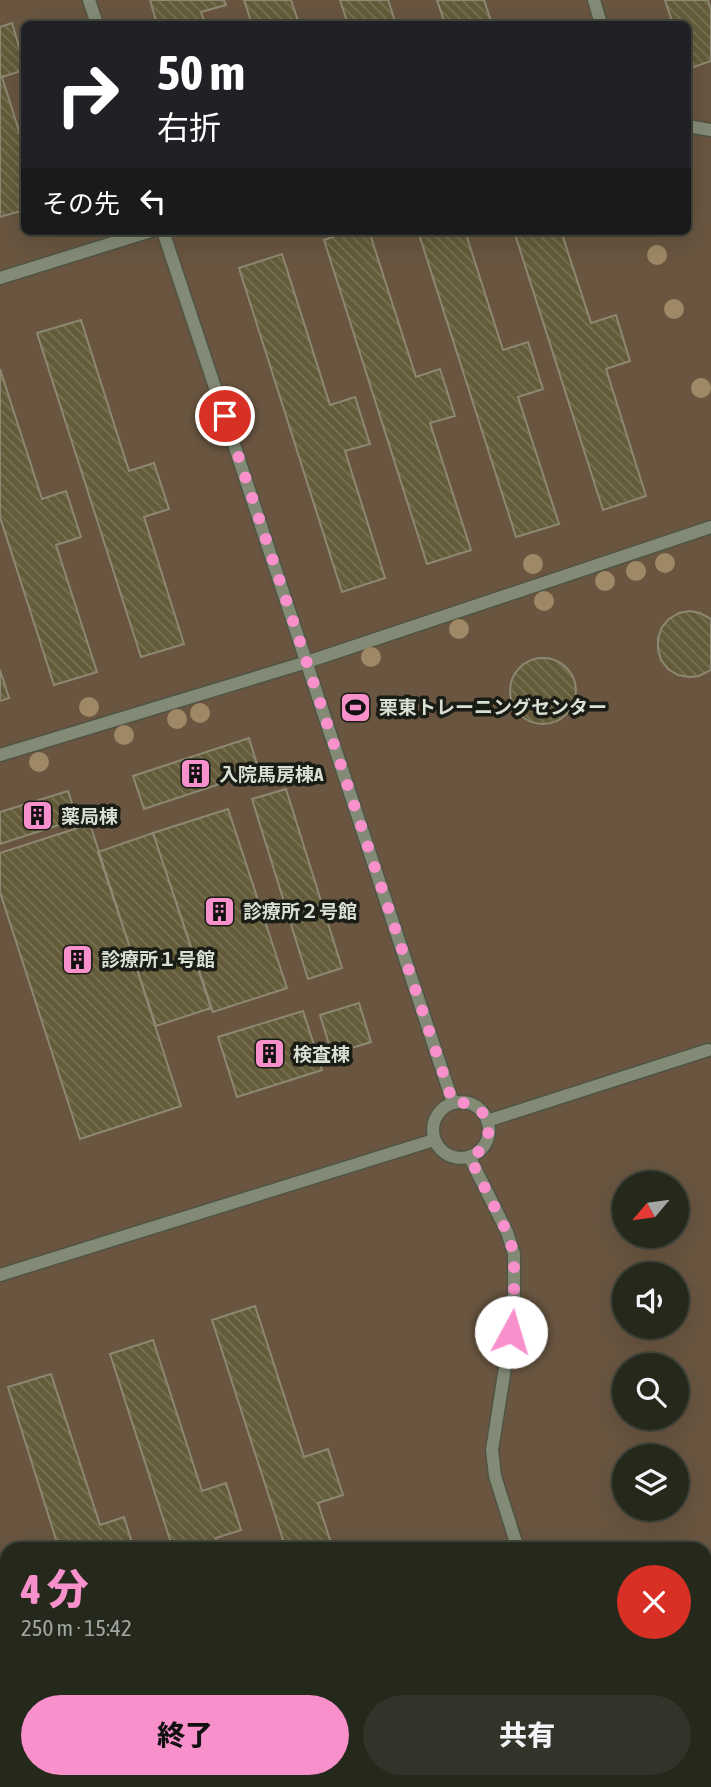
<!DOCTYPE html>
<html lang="ja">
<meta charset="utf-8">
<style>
:root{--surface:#25291c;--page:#313529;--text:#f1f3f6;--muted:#a3a6a3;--line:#42453b;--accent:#f890cb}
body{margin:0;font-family:"Asap Condensed","Noto Sans JP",sans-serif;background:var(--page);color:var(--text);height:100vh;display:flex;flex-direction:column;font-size:26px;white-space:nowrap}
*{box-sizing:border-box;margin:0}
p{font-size:23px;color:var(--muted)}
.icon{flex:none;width:38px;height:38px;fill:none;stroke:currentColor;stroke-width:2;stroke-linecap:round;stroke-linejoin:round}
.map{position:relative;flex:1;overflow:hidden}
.panel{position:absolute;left:0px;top:1542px;width:712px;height:247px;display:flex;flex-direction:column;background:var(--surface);border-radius:21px 21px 0 0;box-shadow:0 7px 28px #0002,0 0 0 2px var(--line)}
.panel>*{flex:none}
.guide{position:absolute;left:21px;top:21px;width:670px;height:214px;border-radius:10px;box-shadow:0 7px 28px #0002,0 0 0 2px var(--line);background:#202124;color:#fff;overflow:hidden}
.needle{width:46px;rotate:241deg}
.controls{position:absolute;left:612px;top:1171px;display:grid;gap:14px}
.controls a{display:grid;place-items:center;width:77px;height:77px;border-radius:50%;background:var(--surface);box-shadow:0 7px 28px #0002,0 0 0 2px var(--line);font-size:35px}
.pin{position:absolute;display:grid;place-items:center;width:60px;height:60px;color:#fff;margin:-30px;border:4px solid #fff;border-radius:50%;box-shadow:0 2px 7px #0007}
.me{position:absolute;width:77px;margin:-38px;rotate:6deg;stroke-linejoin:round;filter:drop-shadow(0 0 5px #0008)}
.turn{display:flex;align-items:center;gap:24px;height:147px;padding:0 21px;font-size:32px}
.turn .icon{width:91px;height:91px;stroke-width:2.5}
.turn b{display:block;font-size:49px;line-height:60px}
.then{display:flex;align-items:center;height:66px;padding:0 21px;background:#0003;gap:14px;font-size:26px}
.round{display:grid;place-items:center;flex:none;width:74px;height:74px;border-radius:37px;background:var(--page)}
.head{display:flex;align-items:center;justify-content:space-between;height:119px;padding:0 21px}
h1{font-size:42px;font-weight:800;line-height:52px;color:var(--accent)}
.cta{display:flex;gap:14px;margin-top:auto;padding:14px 21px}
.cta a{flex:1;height:80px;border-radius:42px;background:var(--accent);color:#111;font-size:28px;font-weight:800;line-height:80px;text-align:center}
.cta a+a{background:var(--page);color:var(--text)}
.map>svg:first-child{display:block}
.park{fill:#695540;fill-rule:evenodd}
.building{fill:url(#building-back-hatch);stroke:#8d8872;stroke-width:2}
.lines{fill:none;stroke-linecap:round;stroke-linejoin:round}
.service-casing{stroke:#4f5444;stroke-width:15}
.service{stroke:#838b76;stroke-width:12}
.tree{fill:#9e8865}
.route{stroke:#f890cb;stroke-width:12;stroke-dasharray:0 21.6}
.labels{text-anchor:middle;stroke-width:7;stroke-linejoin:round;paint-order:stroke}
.poi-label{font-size:19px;font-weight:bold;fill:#dadfd3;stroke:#1a1d15;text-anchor:start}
</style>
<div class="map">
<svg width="711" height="1787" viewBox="0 0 711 1787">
<defs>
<pattern id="building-back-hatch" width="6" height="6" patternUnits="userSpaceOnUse" patternTransform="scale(1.75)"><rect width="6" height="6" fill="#635b39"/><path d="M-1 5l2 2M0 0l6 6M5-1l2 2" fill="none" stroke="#797255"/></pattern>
</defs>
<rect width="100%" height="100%" fill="#313725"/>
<path class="park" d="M0,0H711V1787H0ZM24,24H688V231H24ZM625,1183H677V1236H625ZM625,1274H677V1326H625ZM625,1365H677V1418H625ZM625,1456H677V1508H625ZM7,1549H705V1782H7Z"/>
<path class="building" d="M150,0H224L226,5L201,12L205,24H157Z
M244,0H291L299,24H252Z
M340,0H388L396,24H348Z
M437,0H484L492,24H445Z
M665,0H708L711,10V61L688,69V24H673Z
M12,23L24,63V70L2,77L24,147V210L0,217V27Z
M351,231H369L416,377L440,369L455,416L430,423L471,550L427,564L324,240Z
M418,231H465L503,350L528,342L543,389L518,397L559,524L516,537Z
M514,231H561L591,323L616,315L630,361L606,369L646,496L603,510Z
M282,254L330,405L355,397L370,444L345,451L385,578L342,592L239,268Z
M81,320L129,471L154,463L169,509L144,517L184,644L141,657L37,333Z
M0,369L42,499L66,491L81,537L56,545L97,672L54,685L0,517Z
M690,611L700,613L711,619V670L699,676L689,677L678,675L668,669L661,660L658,649V638L662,627L669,619L679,613Z
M510 691a33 33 0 1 1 66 0a33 33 0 1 1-66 0Z
M0,670L9,698L0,701Z
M249,738L259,771L144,809L133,776Z
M286,789L342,968L308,979L252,799Z
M68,791L77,819L0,844V812Z
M228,809L287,988L213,1012L153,833Z
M90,824L181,1106L80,1139L0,892V853Z
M153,833L211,1008L156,1026L98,852Z
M359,1003L371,1042L332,1054L320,1015Z
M303,1011L322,1070L237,1097L218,1037Z
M255,1306L304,1457L328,1449L343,1495L318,1503L333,1549H286L212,1320Z
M153,1340L202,1491L226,1483L241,1530L216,1538L220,1549H173L110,1354Z
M51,1374L100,1525L124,1517L134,1549H59L8,1387Z
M323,1782H370L372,1787H325Z
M417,1782H464L466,1787H418Z"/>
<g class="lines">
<defs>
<path id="service" d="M89,0L97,24
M594,0L601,24
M688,126L711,130
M163,231L453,1103
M0,278L151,231
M0,755L307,662L711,527
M433 1130a28 28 0 1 1 56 0a28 28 0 1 1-56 0Z
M487,1121L708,1050
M470,1158L507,1232L514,1254V1311L492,1450L495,1476L518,1549
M0,1275L434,1140
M0,1572L7,1594
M66,1782L68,1787
M596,1782L598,1787
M39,1787L56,1782"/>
</defs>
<use href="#service" class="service-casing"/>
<use href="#service" class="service"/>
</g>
<g class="tree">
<circle cx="657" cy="255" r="10"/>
<circle cx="674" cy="309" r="10"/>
<circle cx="701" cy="388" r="10"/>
<circle cx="665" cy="563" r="10"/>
<circle cx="533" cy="564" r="10"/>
<circle cx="636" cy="571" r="10"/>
<circle cx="605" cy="581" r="10"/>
<circle cx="544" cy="601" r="10"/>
<circle cx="459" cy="629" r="10"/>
<circle cx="371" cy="657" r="10"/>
<circle cx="89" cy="707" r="10"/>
<circle cx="200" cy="713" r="10"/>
<circle cx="177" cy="719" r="10"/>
<circle cx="124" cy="735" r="10"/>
<circle cx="39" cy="762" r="10"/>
</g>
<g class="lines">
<path class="route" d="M225,416L453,1103C490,1099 502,1139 470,1158L507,1232L514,1254V1311L511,1332"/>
</g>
<defs>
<symbol id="stadium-square" viewBox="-11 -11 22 22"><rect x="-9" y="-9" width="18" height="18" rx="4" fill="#f890cb" stroke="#1a1d15"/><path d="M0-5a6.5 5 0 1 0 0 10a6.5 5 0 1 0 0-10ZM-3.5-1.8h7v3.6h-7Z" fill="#111"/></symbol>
<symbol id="building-square" viewBox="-11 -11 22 22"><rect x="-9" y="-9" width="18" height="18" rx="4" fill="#f890cb" stroke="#1a1d15"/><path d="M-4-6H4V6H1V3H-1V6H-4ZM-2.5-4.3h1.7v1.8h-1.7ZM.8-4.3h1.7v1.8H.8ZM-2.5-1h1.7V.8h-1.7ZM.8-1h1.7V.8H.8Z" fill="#111"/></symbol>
</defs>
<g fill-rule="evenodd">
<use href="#stadium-square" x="338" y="690" width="35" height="35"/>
<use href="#building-square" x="178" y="756" width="35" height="35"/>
<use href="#building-square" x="20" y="798" width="35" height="35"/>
<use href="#building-square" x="202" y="894" width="35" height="35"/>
<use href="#building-square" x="60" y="942" width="35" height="35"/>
<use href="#building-square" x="252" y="1036" width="35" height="35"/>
</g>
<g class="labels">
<g class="poi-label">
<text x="379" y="714">栗東トレーニングセンター</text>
<text x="219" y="781">入院馬房棟A</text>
<text x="61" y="823">薬局棟</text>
<text x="243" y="918">診療所２号館</text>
<text x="101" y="966">診療所１号館</text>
<text x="293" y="1061">検査棟</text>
</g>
</g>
</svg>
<div class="controls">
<a><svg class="needle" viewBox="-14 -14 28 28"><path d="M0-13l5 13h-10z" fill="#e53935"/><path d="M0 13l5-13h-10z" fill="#a3a6a3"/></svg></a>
<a><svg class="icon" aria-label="sound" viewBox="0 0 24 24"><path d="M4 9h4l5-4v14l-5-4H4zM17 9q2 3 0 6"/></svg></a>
<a><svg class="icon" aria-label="search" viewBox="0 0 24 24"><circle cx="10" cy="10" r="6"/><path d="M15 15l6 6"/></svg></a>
<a><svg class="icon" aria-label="layers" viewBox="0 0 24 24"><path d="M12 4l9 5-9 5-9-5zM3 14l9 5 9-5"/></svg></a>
</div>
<div class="pin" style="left:225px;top:416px;background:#d93025"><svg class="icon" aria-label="arrive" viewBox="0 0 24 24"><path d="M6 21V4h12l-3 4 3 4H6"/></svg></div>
<svg class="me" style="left:511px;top:1332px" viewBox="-20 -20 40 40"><circle r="19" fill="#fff"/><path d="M0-13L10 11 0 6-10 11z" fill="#f890cb"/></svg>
<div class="guide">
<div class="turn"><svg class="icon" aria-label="right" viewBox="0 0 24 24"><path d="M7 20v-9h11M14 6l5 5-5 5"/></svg><div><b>50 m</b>右折</div></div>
<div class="then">その先<svg class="icon" aria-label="left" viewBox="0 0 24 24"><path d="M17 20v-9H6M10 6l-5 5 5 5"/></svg></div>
</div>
<section class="panel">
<div class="head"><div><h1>4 分</h1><p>250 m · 15:42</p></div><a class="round" style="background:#d93025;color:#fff"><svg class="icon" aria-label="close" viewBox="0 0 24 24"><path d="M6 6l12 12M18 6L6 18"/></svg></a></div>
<div class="cta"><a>終了</a><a>共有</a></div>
</section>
</div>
